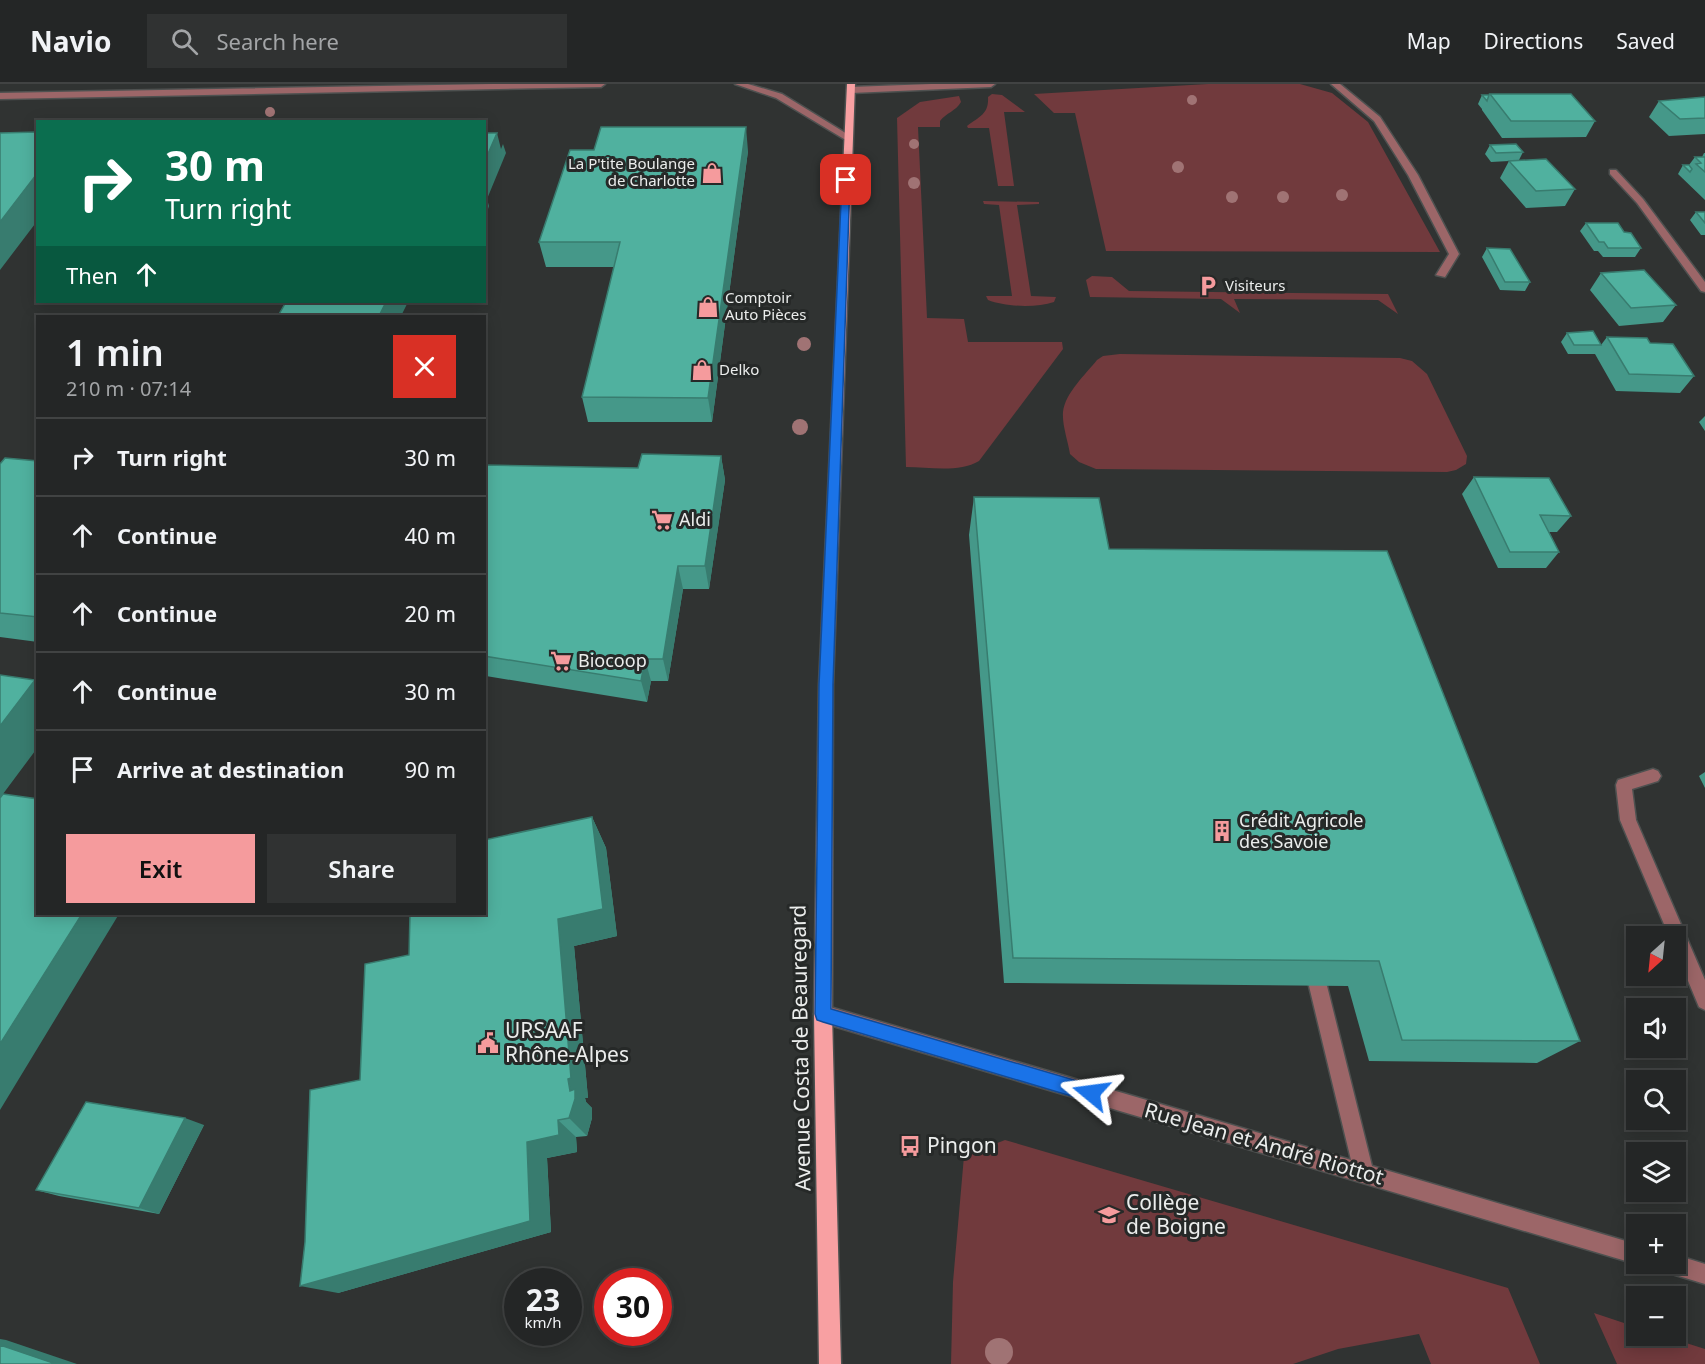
<!DOCTYPE html>
<meta charset="utf-8">
<style>
:root{--surface:#242626;--page:#303232;--text:#f1f3f6;--muted:#a3a5a7;--line:#414343;--accent:#f59b9d}
body{margin:0;font-family:"Noto Sans",sans-serif;background:var(--page);color:var(--text);height:100vh;display:flex;flex-direction:column;font-size:22px;white-space:nowrap}
*{box-sizing:border-box;margin:0}
p{font-size:20px;color:var(--muted)}
.icon{flex:none;width:33px;height:33px;fill:none;stroke:currentColor;stroke-width:2;stroke-linecap:round;stroke-linejoin:round}
.map{position:relative;flex:1;overflow:hidden}
.panel{position:absolute;left:36px;top:231px;width:450px;height:600px;display:flex;flex-direction:column;background:var(--surface);border-radius:0px;box-shadow:0 3px 15px #0003,0 0 0 2px var(--line)}
.panel>*{flex:none}
.top-card{position:absolute;left:36px;top:36px;width:450px;height:183px;border-radius:0px;box-shadow:0 3px 15px #0003,0 0 0 2px var(--line);background:#0b6e4f;color:#fff;overflow:hidden}
.needle{width:39px;rotate:207deg}
.buttons{position:absolute;left:1626px;top:842px;display:grid;gap:12px}
.buttons a{display:grid;place-items:center;width:60px;height:60px;border-radius:0px;background:var(--surface);box-shadow:0 3px 15px #0003,0 0 0 2px var(--line);font-size:30px}
.speed{position:absolute;left:504px;top:1184px;display:flex;gap:12px;font-size:30px;font-weight:700;text-align:center}
.speed>*{display:grid;place-content:center;width:78px;height:78px;border-radius:50%;background:var(--surface);box-shadow:0 3px 15px #0003,0 0 0 2px var(--line);line-height:1}
.speed small{font-size:15px;font-weight:400}
.speed .limit{border:9px solid #d22;background:#fff;color:#111}
.pin{position:absolute;display:grid;place-items:center;width:51px;height:51px;color:#fff;margin:-26px;border-radius:12px;box-shadow:0 3px 9px #0006}
.me{position:absolute;width:66px;margin:-33px;rotate:286deg;stroke-linejoin:round;filter:drop-shadow(0 0 4px #0008)}
.turn{display:flex;align-items:center;gap:21px;height:126px;padding:0 30px;font-size:27px}
.turn .icon{width:78px;height:78px;stroke-width:2.5}
.turn b{display:block;font-size:42px;line-height:51px}
.then{display:flex;align-items:center;height:57px;padding:0 30px;background:#0003;gap:12px;font-size:22px}
.round{display:grid;place-items:center;flex:none;width:63px;height:63px;border-radius:0px;background:var(--page)}
.headline{display:flex;align-items:center;justify-content:space-between;height:102px;padding:0 30px}
h1{font-size:36px;font-weight:600;line-height:45px}
.primary-button{display:flex;gap:12px;margin-top:auto;padding:12px 30px}
.primary-button a{flex:1;height:69px;border-radius:0px;background:var(--accent);color:#111;font-size:24px;font-weight:600;line-height:69px;text-align:center}
.primary-button a+a{background:var(--page);color:var(--text)}
ul{padding:0;list-style:none}
li{display:flex;align-items:center;gap:18px;height:78px;padding:0 30px;border-top:2px solid var(--line)}
li div{flex:1}
li b{display:block;font-size:22px}
li em{font-style:normal}
header{display:flex;align-items:center;gap:36px;box-sizing:border-box;height:84px;padding:0 30px;background:var(--surface);border-bottom:2px solid var(--line)}
header strong{font-size:28px}
nav{display:flex;gap:33px;margin-inline-start:auto;font-size:21px}
.search{width:420px;height:54px;background:var(--page);display:flex;align-items:center;gap:15px;box-sizing:border-box;padding:0 21px;border-radius:0px;color:var(--muted);font-size:22px}
.map>svg:first-child{display:block}
.green{fill:#713a3d}
.lines{fill:none;stroke-linecap:round;stroke-linejoin:round}
.minor-casing{stroke:#4e5150;stroke-width:3}
.major-casing{stroke:#4e5150;stroke-width:3}
.minor{fill:#9c6668;fill-rule:evenodd}
.major{fill:#f8a0a2;fill-rule:evenodd}
.tree{fill:#a07374}
.wall{fill:#459889}
.shaded-wall{fill:#387c6f}
.building{fill:#50b19f;stroke:#387c6f;stroke-width:1.5}
.route{fill:#1a73e8;stroke:#114b97;stroke-width:1.5}
.labels{text-anchor:middle;stroke-width:6;stroke-linejoin:round;paint-order:stroke}
.far-poi-label{font-size:15px;fill:#ebedec;stroke:#262928;text-anchor:start}
.poi-label{font-size:18px;fill:#ebedec;stroke:#262928;text-anchor:start}
.near-poi-label{font-size:21px;fill:#ebedec;stroke:#262928;text-anchor:start}
.near-street-label{font-size:21px;fill:#ebedec;stroke:#262928}
</style>
<header>
<strong>Navio</strong>
<div class="search"><svg class="icon" aria-label="search" viewBox="0 0 24 24"><circle cx="10" cy="10" r="6"/><path d="M15 15l6 6"/></svg>Search here</div>
<nav><a>Map</a><a>Directions</a><a>Saved</a></nav>
</header>
<div class="map">
<svg width="1705" height="1280" viewBox="0 0 1705 1280">
<rect width="100%" height="100%" fill="#303332"/>
<path class="green" d="M1208,0H1300L1332,9L1368,38L1440,168L1106,167L1075,29H1054L1034,10Z
M992,10L1002,11L1025,28H1004L1014,102H998L989,44H968L967,42C980,32 989,30 988,13Z
M959,12L961,18C956,27 946,29 940,37V43H918L927,234L964,235L968,258H1062L1063,265L979,377C959,389 929,383 906,383L897,34L920,18Z
M983,117L1039,118V120L1017,121L1031,212L1056,213L1054,218C1036,224 1006,223 988,216L986,212H1012L999,121L984,120Z
M1092,192L1112,193L1129,207L1388,210L1398,230L1378,216L1234,215L1240,229L1221,215L1090,213L1086,196Z
M1120,270L1400,274L1412,277L1427,290L1467,372L1466,380L1456,386L1447,388L1096,385L1079,378L1070,370C1068,357 1062,341 1063,328C1065,309 1086,290 1097,276L1103,272Z
M1005,1056L1508,1204L1540,1280H1431L1419,1250L1338,1265L1293,1280H951L953,1198L964,1072Z
M1594,1229L1636,1243V1251H1661L1705,1265V1280H1617Z"/>
<g class="lines">
<defs>
<path id="minor" d="M492,0H605L601,3L0,15V9Z
M735,0H748L782,10L852,53L844,55L776,14Z
M931,0H995L991,3L851,9L847,6L851,3Z
M1331,0H1340L1380,33L1418,91L1459,170L1445,193L1436,191L1449,170L1408,91L1374,37Z
M1610,86H1616L1643,115L1705,198V208L1701,207L1637,119L1610,90Z
M1653,685L1658,687L1661,692L1658,697L1632,705L1636,736L1705,896V926L1699,923L1676,868V852H1669L1620,736L1616,701L1618,696Z
M1318,893L1324,896L1327,902L1372,1082L1636,1160V1179H1639L1636,1180L823,939L817,936L814,930L817,924L823,921L1351,1076L1309,902L1312,896Z
M1676,1171L1705,1180V1200L1659,1186L1656,1179H1676Z"/>
<path id="major" d="M847,0H855L833,601L832,930L841,1280H819L814,930L819,601Z"/>
</defs>
<use href="#minor" class="minor-casing"/>
<use href="#major" class="major-casing"/>
<use href="#minor" class="minor"/>
<use href="#major" class="major"/>
</g>
<g class="tree">
<circle cx="1192" cy="16" r="5"/>
<circle cx="270" cy="28" r="5"/>
<circle cx="914" cy="60" r="5"/>
<circle cx="1178" cy="83" r="6"/>
<circle cx="914" cy="99" r="6"/>
<circle cx="1342" cy="111" r="6"/>
<circle cx="1232" cy="113" r="6"/>
<circle cx="1283" cy="113" r="6"/>
<circle cx="804" cy="260" r="7"/>
<circle cx="800" cy="343" r="8"/>
<circle cx="999" cy="1268" r="14"/>
</g>
<path class="wall" d="M1490,10L1595,37L1586,53L1502,54L1482,26V25L1478,20L1482,11H1489Z
M1705,13V50L1669,52L1649,33L1659,17Z
M1490,61L1523,68L1519,76L1575,105L1565,122L1526,124L1500,94L1509,77L1491,78L1485,70Z
M594,66L748,67L712,338H588L582,313L614,183H546L539,158Z
M1704,69H1705V116L1678,90L1683,81H1689L1695,73H1702Z
M1696,128H1705V151H1701L1690,136Z
M1586,139L1624,148L1641,164L1635,173H1603L1598,167H1594L1580,147Z
M1487,164L1530,198L1525,207L1500,206L1482,173Z
M1601,189L1676,221L1663,238L1619,242L1590,206Z
M1567,249L1601,261L1607,253L1650,259L1694,292L1680,309L1616,307L1595,270H1568L1561,258Z
M1705,332V347L1699,338Z
M721,372L725,396L709,505H683L668,597H651L647,618L486,592L485,590L484,381L638,384Z
M38,377V558L0,553V380Z
M1474,393L1571,432L1557,448H1549L1559,468L1546,484H1498L1462,410Z
M974,413L1109,465L1580,957L1537,979L1369,977L1348,902L1004,899L969,451Z
M1705,688V704L1699,692Z
M592,733L606,764L617,852L574,862L588,1014H585L586,1018L592,1024V1034L587,1052L576,1053L577,1068L547,1074L551,1148L338,1209L360,996L409,871Z
M204,1041L159,1130L59,1112L36,1106Z"/>
<path class="shaded-wall" d="M746,43L748,67L712,338L708,314Z
M497,49L501,65L503,60L506,69L487,115L489,122L487,128L484,119V79Z
M36,91L38,93V136L0,186V138Z
M386,218H408L401,232H379Z
M721,372L725,396L709,505L705,482Z
M678,482L683,505L668,597L663,575Z
M645,575L651,597L647,618L641,597Z
M35,596L38,598V663L0,714V642Z
M592,733L606,764L617,852L574,862L588,1014H585L586,1018L592,1024V1034L587,1052L569,1034L568,995L558,835Z
M82,830H119L0,1026V960Z
M185,1034L204,1041L159,1130L139,1124Z
M558,1036L576,1053L577,1068L547,1074L551,1148L338,1209L300,1202L527,1058Z
M0,1255L6,1256L77,1280H56L0,1261Z"/>
<path class="building" d="M1490,10H1571L1595,37H1511Z
M1482,11H1489L1487,17Z
M1705,13V34L1680,35L1659,17Z
M601,43H746L708,314L582,313L620,158H539L570,66H594Z
M38,48V91H36L0,138V49Z
M484,49H497L484,79Z
M1516,60L1523,68L1496,69L1490,61Z
M1695,73H1705V88L1696,80L1701,79Z
M1546,75L1575,105L1536,107L1509,77Z
M1683,81H1689L1692,85L1690,88Z
M1696,128H1705V139Z
M1586,139H1618L1624,148L1631,149L1641,164H1608L1604,158H1599Z
M1487,164L1510,165L1530,198H1505Z
M1644,186L1676,221L1631,224L1601,189Z
M286,218H386L379,232H278Z
M1593,247L1601,261H1574L1567,249Z
M1607,253L1647,254L1650,259L1673,260L1694,292L1629,290Z
M642,370L721,372L705,482H678L663,575H645L641,597L484,572V381L638,384Z
M5,374L38,377V533L0,529V380Z
M1474,393L1549,394L1571,432L1540,431L1559,468H1510Z
M974,413L1099,414L1109,465L1387,467L1580,957L1402,956L1379,877L1013,874Z
M0,591L35,596L0,642Z
M3,710L38,715V830H82L0,960V714Z
M592,733L603,825L558,835L571,994L568,995L570,1007L575,1005V1015L569,1034L558,1036L559,1051L527,1058L530,1137L300,1202L305,1158L310,1006L360,996L365,880L409,871L410,830H484V756Z
M86,1018L185,1034L139,1124L36,1106Z
M0,1261L56,1280H0Z"/>
<path class="route" d="M846,93L850,96L833,601L831,925L1091,1001L1097,1003L1100,1009L1097,1015L1091,1018L823,938L817,936L815,930L819,601L842,96Z"/>
<defs>
<symbol id="shop-bare" viewBox="-9 -9 18 18"><path d="M-5-2.5h2.3a2.7 3.5 0 0 1 5.4 0H5L5.5 6h-11ZM-1.5-2.5h3a1.5 2.3 0 0 0-3 0Z" fill="#f59b9d" stroke="#262928" stroke-width="2.5" paint-order="stroke"/></symbol>
<symbol id="parking-bare" viewBox="-9 -9 18 18"><path d="M-3.5-5.5H1a3.5 3.5 0 0 1 0 7H-1V5.5H-3.5ZM-1-3.4V-.6H.8a1.4 1.4 0 0 0 0-2.8Z" fill="#f59b9d" stroke="#262928" stroke-width="2.5" paint-order="stroke"/></symbol>
<symbol id="supermarket-bare" viewBox="-9 -9 18 18"><path d="M-6-5.5h2.5l.6 2H6L4.5 2H-2.5L-4.4-4H-6ZM-1.5 3.2a1.3 1.3 0 1 0 .1 0ZM3 3.2a1.3 1.3 0 1 0 .1 0Z" fill="#f59b9d" stroke="#262928" stroke-width="2.5" paint-order="stroke"/></symbol>
<symbol id="building-bare" viewBox="-9 -9 18 18"><path d="M-4-6H4V6H1V3H-1V6H-4ZM-2.5-4.3h1.7v1.8h-1.7ZM.8-4.3h1.7v1.8H.8ZM-2.5-1h1.7V.8h-1.7ZM.8-1h1.7V.8H.8Z" fill="#f59b9d" stroke="#262928" stroke-width="2.5" paint-order="stroke"/></symbol>
<symbol id="civic-bare" viewBox="-9 -9 18 18"><path d="M-.6-6.5H3V-4.5H.6V-3L4-1V1h2V6H-6V1h2V-1L-.6-3ZM-1.2 2.5V6h2.4V2.5Z" fill="#f59b9d" stroke="#262928" stroke-width="2.5" paint-order="stroke"/></symbol>
<symbol id="bus-bare" viewBox="-9 -9 18 18"><path d="M-5-6H5V4H4V6H2V4H-2V6H-4V4H-5ZM-3.5-4V0h7V-4ZM-3.5 1.2v1.5H-2V1.2ZM2 1.2v1.5H3.5V1.2Z" fill="#f59b9d" stroke="#262928" stroke-width="2.5" paint-order="stroke"/></symbol>
<symbol id="school-bare" viewBox="-9 -9 18 18"><path d="M0-5L7-2L0 1L-7-2ZM-4 1L0 2.5L4 1V4Q0 6-4 4Z" fill="#f59b9d" stroke="#262928" stroke-width="2.5" paint-order="stroke"/></symbol>
</defs>
<g fill-rule="evenodd">
<use href="#shop-bare" x="697" y="74" width="30" height="30"/>
<use href="#parking-bare" x="1193" y="187" width="30" height="30"/>
<use href="#shop-bare" x="693" y="208" width="30" height="30"/>
<use href="#shop-bare" x="687" y="271" width="30" height="30"/>
<use href="#supermarket-bare" x="647" y="421" width="30" height="30"/>
<use href="#supermarket-bare" x="546" y="562" width="30" height="30"/>
<use href="#building-bare" x="1207" y="732" width="30" height="30"/>
<use href="#civic-bare" x="473" y="944" width="30" height="30"/>
<use href="#bus-bare" x="895" y="1047" width="30" height="30"/>
<use href="#school-bare" x="1094" y="1116" width="30" height="30"/>
</g>
<g class="labels">
<g class="far-poi-label">
<text x="695" y="85" text-anchor="end">La P'tite Boulange<tspan x="695" dy="17">de Charlotte</tspan></text>
<text x="1225" y="207">Visiteurs</text>
<text x="725" y="219">Comptoir<tspan x="725" dy="17">Auto Pièces</tspan></text>
<text x="719" y="291">Delko</text>
</g>
<g class="poi-label">
<text x="679" y="442">Aldi</text>
<text x="578" y="583">Biocoop</text>
<text x="1239" y="743">Crédit Agricole<tspan x="1239" dy="21">des Savoie</tspan></text>
</g>
<g class="near-poi-label">
<text x="505" y="954">URSAAF<tspan x="505" dy="24">Rhône-Alpes</tspan></text>
<text x="927" y="1069">Pingon</text>
<text x="1126" y="1126">Collège<tspan x="1126" dy="24">de Boigne</tspan></text>
</g>
<g class="near-street-label">
<text transform="translate(801 964) rotate(-91)" y="7">Avenue Costa de Beauregard</text>
<text transform="translate(1264 1060) rotate(16)" y="7">Rue Jean et André Riottot</text>
</g>
</g>
</svg>
<div class="buttons">
<a><svg class="needle" viewBox="-14 -14 28 28"><path d="M0-13l5 13h-10z" fill="#e53935"/><path d="M0 13l5-13h-10z" fill="#a3a5a7"/></svg></a>
<a><svg class="icon" aria-label="sound" viewBox="0 0 24 24"><path d="M4 9h4l5-4v14l-5-4H4zM17 9q2 3 0 6"/></svg></a>
<a><svg class="icon" aria-label="search" viewBox="0 0 24 24"><circle cx="10" cy="10" r="6"/><path d="M15 15l6 6"/></svg></a>
<a><svg class="icon" aria-label="layers" viewBox="0 0 24 24"><path d="M12 4l9 5-9 5-9-5zM3 14l9 5 9-5"/></svg></a>
<a>+</a>
<a>−</a>
</div>
<div class="speed"><div>23<small>km/h</small></div><div class="limit">30</div></div>
<div class="pin" style="left:846px;top:96px;background:#d93025"><svg class="icon" aria-label="arrive" viewBox="0 0 24 24"><path d="M6 21V4h12l-3 4 3 4H6"/></svg></div>
<svg class="me" style="left:1091px;top:1009px" viewBox="-20 -20 40 40"><path d="M0-17L14 15 0 8-14 15z" fill="#1a73e8" stroke="#fff" stroke-width="4"/></svg>
<div class="top-card">
<div class="turn"><svg class="icon" aria-label="right" viewBox="0 0 24 24"><path d="M7 20v-9h11M14 6l5 5-5 5"/></svg><div><b>30 m</b>Turn right</div></div>
<div class="then">Then<svg class="icon" aria-label="ahead" viewBox="0 0 24 24"><path d="M12 20V5M6 11l6-6 6 6"/></svg></div>
</div>
<section class="panel">
<div class="headline"><div><h1>1 min</h1><p>210 m · 07:14</p></div><a class="round" style="background:#d93025;color:#fff"><svg class="icon" aria-label="close" viewBox="0 0 24 24"><path d="M6 6l12 12M18 6L6 18"/></svg></a></div>
<ul>
<li><svg class="icon" aria-label="right" viewBox="0 0 24 24"><path d="M7 20v-9h11M14 6l5 5-5 5"/></svg><div><b>Turn right</b></div><em>30 m</em></li>
<li><svg class="icon" aria-label="ahead" viewBox="0 0 24 24"><path d="M12 20V5M6 11l6-6 6 6"/></svg><div><b>Continue</b></div><em>40 m</em></li>
<li><svg class="icon" aria-label="ahead" viewBox="0 0 24 24"><path d="M12 20V5M6 11l6-6 6 6"/></svg><div><b>Continue</b></div><em>20 m</em></li>
<li><svg class="icon" aria-label="ahead" viewBox="0 0 24 24"><path d="M12 20V5M6 11l6-6 6 6"/></svg><div><b>Continue</b></div><em>30 m</em></li>
<li><svg class="icon" aria-label="arrive" viewBox="0 0 24 24"><path d="M6 21V4h12l-3 4 3 4H6"/></svg><div><b>Arrive at destination</b></div><em>90 m</em></li>
</ul>
<div class="primary-button"><a>Exit</a><a>Share</a></div>
</section>
</div>
